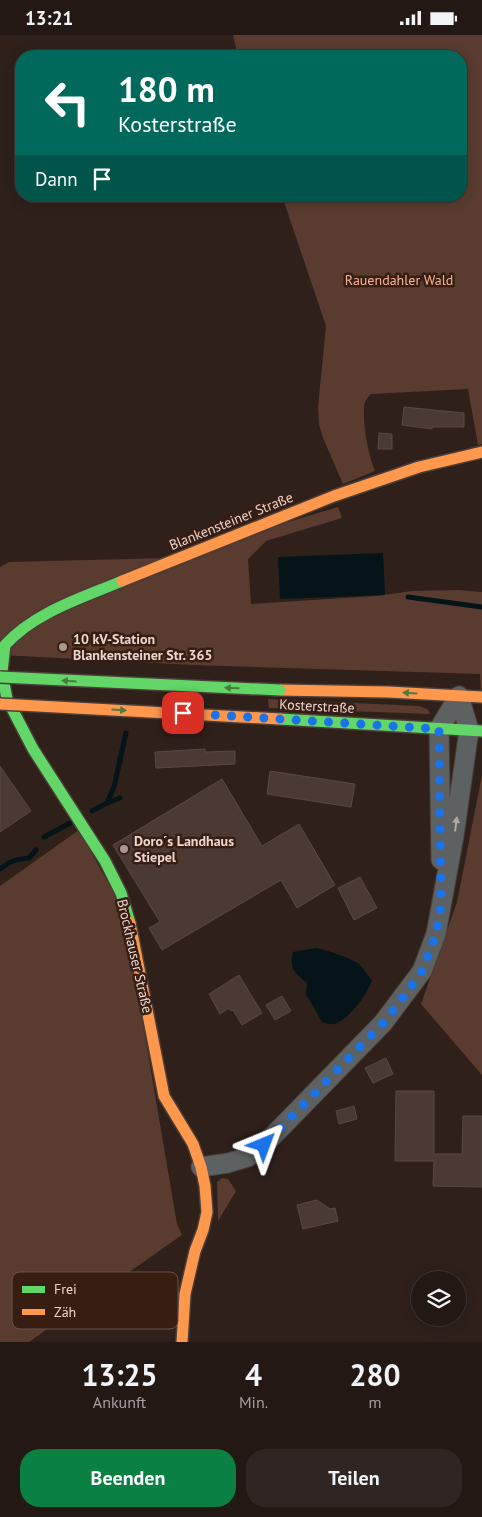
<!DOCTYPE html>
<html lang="de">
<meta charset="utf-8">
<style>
:root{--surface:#231814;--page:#2f2522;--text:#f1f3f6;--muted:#a3a0a0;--line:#403734;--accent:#0b8043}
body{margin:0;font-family:"PT Sans",sans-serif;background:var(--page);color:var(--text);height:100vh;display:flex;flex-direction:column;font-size:19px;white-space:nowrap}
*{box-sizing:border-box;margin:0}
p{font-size:16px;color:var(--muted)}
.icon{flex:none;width:28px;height:28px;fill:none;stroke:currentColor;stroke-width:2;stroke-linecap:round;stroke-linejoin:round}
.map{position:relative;height:1307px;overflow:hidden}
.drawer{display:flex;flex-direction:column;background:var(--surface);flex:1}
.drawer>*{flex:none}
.banner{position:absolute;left:15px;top:15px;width:452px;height:152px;border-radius:20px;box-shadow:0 2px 12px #0003,0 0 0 1px var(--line);background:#00695c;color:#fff;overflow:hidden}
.buttons{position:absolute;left:411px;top:1236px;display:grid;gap:10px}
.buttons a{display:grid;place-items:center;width:55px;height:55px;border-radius:50%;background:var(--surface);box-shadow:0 2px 12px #0003,0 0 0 1px var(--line);font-size:25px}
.pin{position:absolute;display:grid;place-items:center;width:42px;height:42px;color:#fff;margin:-21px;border-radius:10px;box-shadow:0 2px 8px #0006}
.me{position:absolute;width:55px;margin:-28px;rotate:44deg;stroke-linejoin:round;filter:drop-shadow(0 0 4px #0008)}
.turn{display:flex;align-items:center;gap:18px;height:105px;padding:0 20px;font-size:22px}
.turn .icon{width:65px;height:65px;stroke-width:2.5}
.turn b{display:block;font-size:35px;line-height:42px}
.then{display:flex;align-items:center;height:48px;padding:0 20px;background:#0003;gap:10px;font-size:19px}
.eta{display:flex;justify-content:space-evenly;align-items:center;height:85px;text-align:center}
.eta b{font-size:30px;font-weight:800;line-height:35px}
.primary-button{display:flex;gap:10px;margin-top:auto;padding:10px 20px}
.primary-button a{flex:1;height:58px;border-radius:20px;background:var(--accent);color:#fff;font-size:20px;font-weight:800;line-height:58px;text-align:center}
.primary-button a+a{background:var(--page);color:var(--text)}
.status{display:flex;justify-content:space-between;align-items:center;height:35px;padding:0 25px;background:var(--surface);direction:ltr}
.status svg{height:14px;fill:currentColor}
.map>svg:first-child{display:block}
.green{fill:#593c2f}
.water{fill:#041418}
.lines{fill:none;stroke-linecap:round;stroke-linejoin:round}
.stream{stroke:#041418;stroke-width:5}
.building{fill:#4b3a33;stroke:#564944}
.street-casing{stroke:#4b3e39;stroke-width:21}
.fast-casing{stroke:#4b3e39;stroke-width:14}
.slow-casing{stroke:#4b3e39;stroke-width:14}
.street{stroke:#5e6161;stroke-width:19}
.fast{stroke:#63d668;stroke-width:11}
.slow{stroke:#ff974d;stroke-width:11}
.fast-bridge-casing{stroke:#4b3e39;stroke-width:14;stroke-linecap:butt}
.slow-bridge-casing{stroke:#4b3e39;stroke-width:14;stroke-linecap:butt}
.fast-bridge{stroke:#63d668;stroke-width:11}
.slow-bridge{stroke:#ff974d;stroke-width:11}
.oneway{fill:#4d7a3d}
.oneway2{fill:#b2a8a4}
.route{stroke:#1a73e8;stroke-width:9;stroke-dasharray:0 16.2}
.poi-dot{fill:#a99790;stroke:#371d12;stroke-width:2}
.labels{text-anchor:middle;stroke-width:5;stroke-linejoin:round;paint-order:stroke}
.park-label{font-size:14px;fill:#f8b498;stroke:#371d12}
.street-label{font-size:14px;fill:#ead7d0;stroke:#371d12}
.poi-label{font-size:14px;font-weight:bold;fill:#ead7d0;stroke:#371d12;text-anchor:start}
.key{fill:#371d12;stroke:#6d554b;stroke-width:1}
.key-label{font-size:14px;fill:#ead7d0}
</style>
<div class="status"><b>13:21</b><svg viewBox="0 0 49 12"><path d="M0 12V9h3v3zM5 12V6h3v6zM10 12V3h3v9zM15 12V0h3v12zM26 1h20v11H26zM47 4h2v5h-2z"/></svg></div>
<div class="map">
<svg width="482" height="1307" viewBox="0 0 482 1307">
<rect width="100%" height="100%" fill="#2f201a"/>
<path class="green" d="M233,0H482V409L478,410L468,354L371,359C367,363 364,367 364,373C363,390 368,420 375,436L343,449L323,403L319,389L318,372L326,291L282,161H461V21H238Z
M338,472L342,483L266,506L248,524L251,569L376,561L412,556L458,555L482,557V673L480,639L194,630L0,620V532L9,527L168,523Z
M268,664L419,671L427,674L430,677L429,679L269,673Z
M482,740V1040L421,969L457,867Z
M79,795L124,877L177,1189L182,1200L29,1307H0V851Z
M222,1143L228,1144L236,1156L218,1186L217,1147Z"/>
<path class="water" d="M383,518L385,560L280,564L278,522Z
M316,913C324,914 354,924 360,930C365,934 367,941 372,945C368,959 348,986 334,989C330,990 326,988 322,987L306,959L307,948C294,937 289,934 293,917Z"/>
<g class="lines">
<path class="stream" d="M408,562L482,572
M107,768L120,763
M92,776L107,768L114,752L126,698
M44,802L70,788
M0,834C9,826 18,824 29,823L36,815"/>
</g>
<path class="building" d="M404,372L464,378V392H432V394L402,390Z
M379,398L392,399V414H378Z
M205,714V717L235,716V729L156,733L155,717Z
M0,731L31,776L0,797Z
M270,736L355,749L351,772L267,759Z
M222,744L262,811L299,789L335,850L297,873L281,845L162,915L149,893L160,887L113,810Z
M360,842L377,873L354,885L338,853Z
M239,940L262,978L242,990L233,975L231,976L229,973L220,979L209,959Z
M282,961L291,976L275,985L266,970Z
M386,1023L393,1039L373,1048L365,1033Z
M396,1056H434V1119H462L463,1081H482V1152L433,1151L434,1126H395Z
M354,1071L357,1084L339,1089L336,1076Z
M317,1165L330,1174L335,1173L338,1186L303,1194L297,1170Z"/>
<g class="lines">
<defs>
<path id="street" d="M441,825L439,694L459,661
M201,1132L228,1128L248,1122L264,1110L383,988L422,936L436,899L454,801L469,695L459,661"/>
<path id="fast" d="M122,546C82,563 35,577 5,610L2,637L7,664L33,714L105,826L121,858L130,888
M280,684L482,696"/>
<path id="slow" d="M122,546L334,461L419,432L482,417
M280,655L388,657L482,662
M130,888L164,1061L193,1109L201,1132L205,1151L207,1177L203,1195L195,1216L185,1259L182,1307"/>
</defs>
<use href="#street" class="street-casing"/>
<use href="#fast" class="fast-casing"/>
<use href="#slow" class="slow-casing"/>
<use href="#street" class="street"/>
<use href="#fast" class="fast"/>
<use href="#slow" class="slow"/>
<defs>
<path id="fast-bridge" d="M0,642L280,655"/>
<path id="slow-bridge" d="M0,669L280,684"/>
</defs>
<use href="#fast-bridge" class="fast-bridge-casing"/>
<use href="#slow-bridge" class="slow-bridge-casing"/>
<use href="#fast-bridge" class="fast-bridge"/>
<use href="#slow-bridge" class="slow-bridge"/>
</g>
<defs><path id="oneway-solid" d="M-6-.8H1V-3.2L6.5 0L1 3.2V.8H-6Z" transform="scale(1.25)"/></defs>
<g class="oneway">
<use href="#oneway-solid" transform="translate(69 646) rotate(-177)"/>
<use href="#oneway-solid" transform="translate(232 653) rotate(-178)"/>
<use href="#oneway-solid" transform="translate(410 658) rotate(-177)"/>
<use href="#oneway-solid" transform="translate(119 675) rotate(3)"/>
</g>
<use class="oneway2" href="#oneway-solid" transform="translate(456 789) rotate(-83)"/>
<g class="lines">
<path class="route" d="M183,678L439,694L441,872L436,898L427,923L422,936L408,956L383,988L264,1110"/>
</g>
<g class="poi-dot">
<circle cx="63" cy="612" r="5"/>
<circle cx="124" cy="814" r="5"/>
</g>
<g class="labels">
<g class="park-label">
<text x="399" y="250">Rauendahler Wald</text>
</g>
<g class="street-label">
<text transform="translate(231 486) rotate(-22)" y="5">Blankensteiner Straße</text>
<text transform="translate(317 671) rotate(3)" y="5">Kosterstraße</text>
<text transform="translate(135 921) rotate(77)" y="5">Brockhauser Straße</text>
</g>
<g class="poi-label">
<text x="73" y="609">10 kV-Station<tspan x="73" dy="16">Blankensteiner Str. 365</tspan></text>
<text x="134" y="811">Doro´s Landhaus<tspan x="134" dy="16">Stiepel</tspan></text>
</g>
</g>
<rect x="12" y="1237" width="166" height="57" rx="8" class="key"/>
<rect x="22" y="1251" width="23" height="7" fill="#63d668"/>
<rect x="22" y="1274" width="23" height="6" fill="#ff974d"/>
<g class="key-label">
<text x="54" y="1259">Frei</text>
<text x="54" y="1282">Zäh</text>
</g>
</svg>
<div class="buttons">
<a><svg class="icon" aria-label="layers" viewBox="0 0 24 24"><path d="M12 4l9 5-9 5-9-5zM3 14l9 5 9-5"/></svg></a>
</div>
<div class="pin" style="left:183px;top:678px;background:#d93025"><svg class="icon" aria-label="arrive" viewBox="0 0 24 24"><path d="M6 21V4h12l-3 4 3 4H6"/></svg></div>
<svg class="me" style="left:264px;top:1110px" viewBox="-20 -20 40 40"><path d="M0-17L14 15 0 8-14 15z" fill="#1a73e8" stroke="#fff" stroke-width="4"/></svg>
<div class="banner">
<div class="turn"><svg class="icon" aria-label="left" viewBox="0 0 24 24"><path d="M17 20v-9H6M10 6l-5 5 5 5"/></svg><div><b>180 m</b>Kosterstraße</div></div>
<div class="then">Dann<svg class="icon" aria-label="arrive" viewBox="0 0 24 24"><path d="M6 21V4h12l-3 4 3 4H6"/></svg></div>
</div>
</div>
<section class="drawer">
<div class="eta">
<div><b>13:25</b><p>Ankunft</p></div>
<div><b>4</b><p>Min.</p></div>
<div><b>280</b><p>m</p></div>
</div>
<div class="primary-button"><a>Beenden</a><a>Teilen</a></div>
</section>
